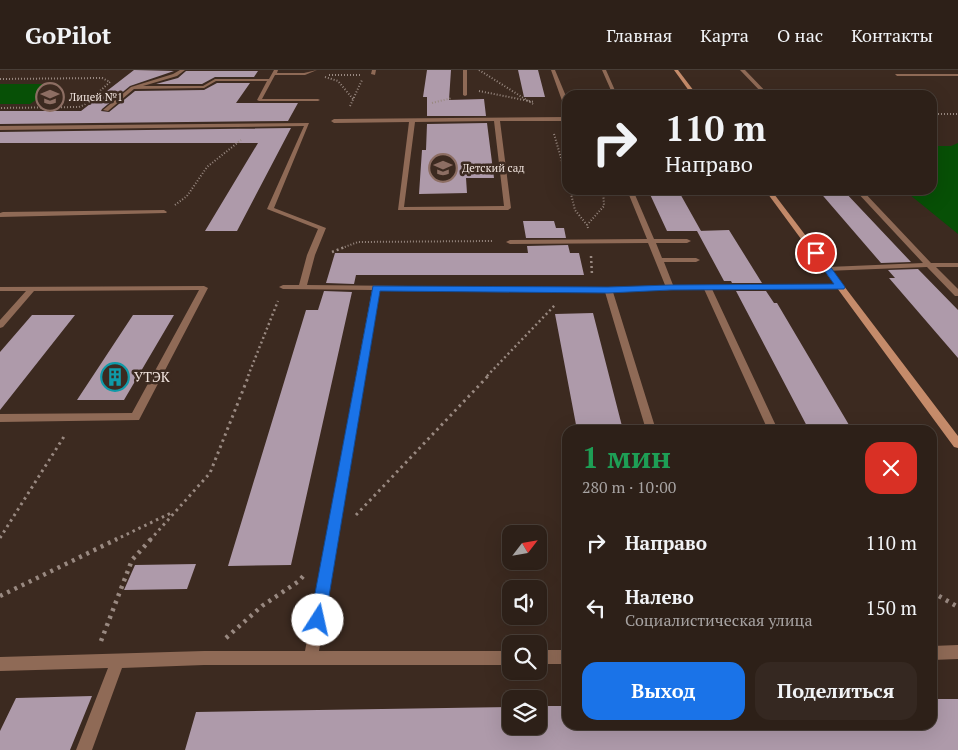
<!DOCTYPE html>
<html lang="ru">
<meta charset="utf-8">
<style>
:root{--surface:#2d2018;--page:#352821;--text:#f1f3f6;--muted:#a7a3a2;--line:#483e37;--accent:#1a73e8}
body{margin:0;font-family:"PT Serif",serif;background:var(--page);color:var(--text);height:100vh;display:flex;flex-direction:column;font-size:19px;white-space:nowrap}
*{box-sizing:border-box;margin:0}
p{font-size:16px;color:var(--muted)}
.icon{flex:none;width:28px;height:28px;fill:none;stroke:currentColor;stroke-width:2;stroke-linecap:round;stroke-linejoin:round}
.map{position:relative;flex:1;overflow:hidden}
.sheet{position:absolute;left:562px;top:355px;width:375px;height:305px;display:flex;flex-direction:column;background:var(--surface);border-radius:15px;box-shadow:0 5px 20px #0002,0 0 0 1px var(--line)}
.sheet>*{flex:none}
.banner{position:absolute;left:562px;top:20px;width:375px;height:105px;border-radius:15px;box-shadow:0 5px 20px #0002,0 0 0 1px var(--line);background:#2d2018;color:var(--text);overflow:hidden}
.needle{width:32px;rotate:59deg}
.buttons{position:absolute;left:502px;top:455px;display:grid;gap:10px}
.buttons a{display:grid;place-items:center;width:45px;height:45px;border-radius:10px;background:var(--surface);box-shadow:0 5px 20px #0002,0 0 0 1px var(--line);font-size:25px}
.pin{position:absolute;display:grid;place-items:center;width:42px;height:42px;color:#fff;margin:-21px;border:2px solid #fff;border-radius:50%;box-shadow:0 1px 5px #0007}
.me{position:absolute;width:55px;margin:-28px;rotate:10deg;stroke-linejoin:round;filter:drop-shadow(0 0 4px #0008)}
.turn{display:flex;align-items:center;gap:18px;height:105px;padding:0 20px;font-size:22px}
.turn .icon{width:65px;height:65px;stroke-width:2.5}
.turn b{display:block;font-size:35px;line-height:42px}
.round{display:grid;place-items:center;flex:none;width:52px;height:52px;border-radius:15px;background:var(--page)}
.head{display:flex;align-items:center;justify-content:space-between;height:85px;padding:0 20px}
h1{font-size:30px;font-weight:700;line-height:38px;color:#1e9e55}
.cta{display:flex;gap:10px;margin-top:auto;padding:10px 20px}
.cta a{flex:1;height:58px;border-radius:15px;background:var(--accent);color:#fff;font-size:20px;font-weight:700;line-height:58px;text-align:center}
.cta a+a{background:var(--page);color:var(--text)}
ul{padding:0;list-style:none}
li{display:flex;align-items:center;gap:15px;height:65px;padding:0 20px}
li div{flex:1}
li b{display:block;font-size:19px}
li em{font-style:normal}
header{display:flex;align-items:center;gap:30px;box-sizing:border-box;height:70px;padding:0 25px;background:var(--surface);border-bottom:1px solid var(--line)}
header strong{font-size:24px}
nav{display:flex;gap:28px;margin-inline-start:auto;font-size:18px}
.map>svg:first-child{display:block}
.green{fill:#075006}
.building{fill:#ae9aaa}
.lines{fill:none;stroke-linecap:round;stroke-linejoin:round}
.path-far3{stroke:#998981;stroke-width:2;stroke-dasharray:1 2;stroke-linecap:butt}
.path-far2{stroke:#998981;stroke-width:2.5;stroke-dasharray:2 3;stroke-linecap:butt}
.path-far1{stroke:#998981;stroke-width:3;stroke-dasharray:2.5 4;stroke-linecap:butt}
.path{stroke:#998981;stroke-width:4.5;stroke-dasharray:3 5;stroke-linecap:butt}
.service{fill:#8f6a56;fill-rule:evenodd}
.secondary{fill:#c58b6a;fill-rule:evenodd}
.route{fill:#1a73e8;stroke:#114b97}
.labels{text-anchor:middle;stroke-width:5;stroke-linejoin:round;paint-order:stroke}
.far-poi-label{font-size:11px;fill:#f0e3dd;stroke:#3c2a20;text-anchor:start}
.poi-label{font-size:14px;fill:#f0e3dd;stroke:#3c2a20;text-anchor:start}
</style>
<header>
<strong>GoPilot</strong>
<nav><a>Главная</a><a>Карта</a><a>О нас</a><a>Контакты</a></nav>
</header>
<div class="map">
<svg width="958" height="680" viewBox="0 0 958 680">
<rect width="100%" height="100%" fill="#3c2a20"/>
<path class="green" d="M0,14H59L30,34H0Z
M958,73V164L904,120H932L933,76H951Z"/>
<path class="building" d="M134,0L174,1L130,16L102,39L101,41L109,42L135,21L204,20L217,13H250L236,33H298L288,51L0,54V41H81Z
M427,0H451L449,30L484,29L486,46H427V27H423Z
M518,0H538L545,27H524Z
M186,1H258L254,7H215L202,14H156L178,8Z
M487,53L494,108H466L467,123L419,124L422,80H426L427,54Z
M291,58L237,161H205L258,73H0V62Z
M648,120H678L701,161H667Z
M818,120H843L911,192L881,193Z
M523,151H554L556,158H564L566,168H526Z
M729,160L762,213H732L731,211H724L697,161Z
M568,175L570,183H579L584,205H356L354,214L326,213L335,183H528L527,176Z
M918,199L958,240V288L889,208H895L888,200Z
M324,221L352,222L291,495L228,496L306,240H318Z
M736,221H766L774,233H777L852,360H809Z
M593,243L623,360H577L555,244Z
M32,245H75L0,340V282Z
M133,245H174L124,330H77Z
M196,494L187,519L124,520L135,495Z
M92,626L70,680H0V661L16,628Z
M932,629H958V680H185L196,642L511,637V656H539V636H568V655H932Z"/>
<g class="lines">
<path class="path-far3" d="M479,0L533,34
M329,5H360
M325,7L338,11L353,29
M0,9L102,8L110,12L84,35L79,37L0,38
M479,21L534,32
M432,33L452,28
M350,36L362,10
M932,44H958
M554,64L568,112
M570,120L575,140L587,155
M175,135L187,126L207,97L241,70
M588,158L587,155L604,136L603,120
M342,178L358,172L493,171"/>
<path class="path-far2" d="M332,182L345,177
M591,186L592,205
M248,306L278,231
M487,306L555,235"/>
<path class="path-far1" d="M356,445L489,305
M0,468L65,365
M115,470L173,442
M150,470L210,403L249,305"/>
<path class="path" d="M932,522L958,537
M0,526L117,469
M226,568L262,536L299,511L305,504
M101,571L132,490L151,469"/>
<path class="service" d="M180,0H185L177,6L143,16H203L215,9H269L274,0H278L277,3H304L317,0L305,5H275L262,29H318L320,30L318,31H259L257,30L267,11H216L204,18L134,19L108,41L103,40L131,17L173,4Z
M372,0H376L375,5L371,4Z
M463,0H467V25L465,26L463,25Z
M551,0H555L568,31V40L565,39Z
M602,0H606L617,25H613Z
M740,0H745L769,25H764Z
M895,4H958V6H897Z
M568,47V51H500L511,138L508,140H398L409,52L334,53L331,51L334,49ZM494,51L504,136L404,137L415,52Z
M309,53L274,138L326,158L315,185L307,215L608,218L665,215L648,173L510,174L506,172L510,170L647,169L627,120H633L654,169H687L691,171L687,173H656L662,188H696L700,190L696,192H664L673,215H841L845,217L841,219H712L778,360H768L704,219L613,222L656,360H646L605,222L380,220L319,581H511V595H204L122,598L92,680H76L108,598L0,601V587L204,581H305L372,220L283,219L279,217L283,215H299L307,185L318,159L267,139L304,56L0,60V56Z
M855,120H862L931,193H958V197H936L958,219V226H955L927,197L825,201L824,199L828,197L923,193Z
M164,140L167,142L166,143L0,147V143L3,142Z
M204,216L208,218L139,350L0,352V344L132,343L199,220L34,221L3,257L0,258V250L26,221H0V217Z
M958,575V589L932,590V576Z
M539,580H568V594H539Z"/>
<path class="secondary" d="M674,0H678L697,25H692Z
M765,120H771L958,366V378L954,377Z"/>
</g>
<path class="route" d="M813,181H819L845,217L844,219L670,220L608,223L380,221L325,550L323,555L318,557L312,555L310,550L373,216L608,217L670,215L834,214L812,183Z"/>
<defs>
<symbol id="school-ring" viewBox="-11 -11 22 22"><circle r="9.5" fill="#3c2a20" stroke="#8d6e63" stroke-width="1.5"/><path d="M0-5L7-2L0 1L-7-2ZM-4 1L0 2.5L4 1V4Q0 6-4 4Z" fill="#8d6e63"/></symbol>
<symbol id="building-ring" viewBox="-11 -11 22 22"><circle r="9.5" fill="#3c2a20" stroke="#0f9aa8" stroke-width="1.5"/><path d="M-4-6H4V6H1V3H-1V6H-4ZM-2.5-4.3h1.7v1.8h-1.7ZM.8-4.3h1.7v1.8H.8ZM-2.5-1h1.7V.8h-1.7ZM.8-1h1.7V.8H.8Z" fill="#0f9aa8"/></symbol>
</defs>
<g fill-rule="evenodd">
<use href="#school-ring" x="34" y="11" width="32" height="32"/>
<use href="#school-ring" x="427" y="82" width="32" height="32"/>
<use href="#building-ring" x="99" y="291" width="32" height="32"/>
</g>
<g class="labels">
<g class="far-poi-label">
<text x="69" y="31">Лицей №1</text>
<text x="462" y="102">Детский сад</text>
</g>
<g class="poi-label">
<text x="134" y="312">УТЭК</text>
</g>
</g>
</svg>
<div class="buttons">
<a><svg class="needle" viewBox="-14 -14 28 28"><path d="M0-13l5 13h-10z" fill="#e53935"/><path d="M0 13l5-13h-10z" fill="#a7a3a2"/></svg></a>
<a><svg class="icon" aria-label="sound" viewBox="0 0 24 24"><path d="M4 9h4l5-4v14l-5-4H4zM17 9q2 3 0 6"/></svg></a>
<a><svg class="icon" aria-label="search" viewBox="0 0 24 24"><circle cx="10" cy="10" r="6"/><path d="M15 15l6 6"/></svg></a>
<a><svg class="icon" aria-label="layers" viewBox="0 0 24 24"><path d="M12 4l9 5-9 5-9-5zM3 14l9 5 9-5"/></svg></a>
</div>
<div class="pin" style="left:816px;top:183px;background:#d93025"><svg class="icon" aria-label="arrive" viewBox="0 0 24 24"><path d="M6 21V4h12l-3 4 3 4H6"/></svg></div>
<svg class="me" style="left:318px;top:550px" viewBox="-20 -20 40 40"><circle r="19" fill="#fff"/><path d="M0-13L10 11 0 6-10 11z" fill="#1a73e8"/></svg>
<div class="banner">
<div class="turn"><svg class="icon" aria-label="right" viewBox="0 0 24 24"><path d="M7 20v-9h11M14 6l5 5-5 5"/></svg><div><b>110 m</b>Направо</div></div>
</div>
<section class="sheet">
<div class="head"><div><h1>1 мин</h1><p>280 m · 10:00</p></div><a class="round" style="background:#d93025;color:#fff"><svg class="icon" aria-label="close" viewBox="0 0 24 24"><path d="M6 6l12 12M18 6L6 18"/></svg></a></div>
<ul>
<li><svg class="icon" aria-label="right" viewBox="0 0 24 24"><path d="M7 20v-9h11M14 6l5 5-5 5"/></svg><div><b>Направо</b></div><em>110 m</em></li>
<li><svg class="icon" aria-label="left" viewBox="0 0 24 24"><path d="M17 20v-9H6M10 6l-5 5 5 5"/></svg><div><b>Налево</b><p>Социалистическая улица</p></div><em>150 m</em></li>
</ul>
<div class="cta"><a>Выход</a><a>Поделиться</a></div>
</section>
</div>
